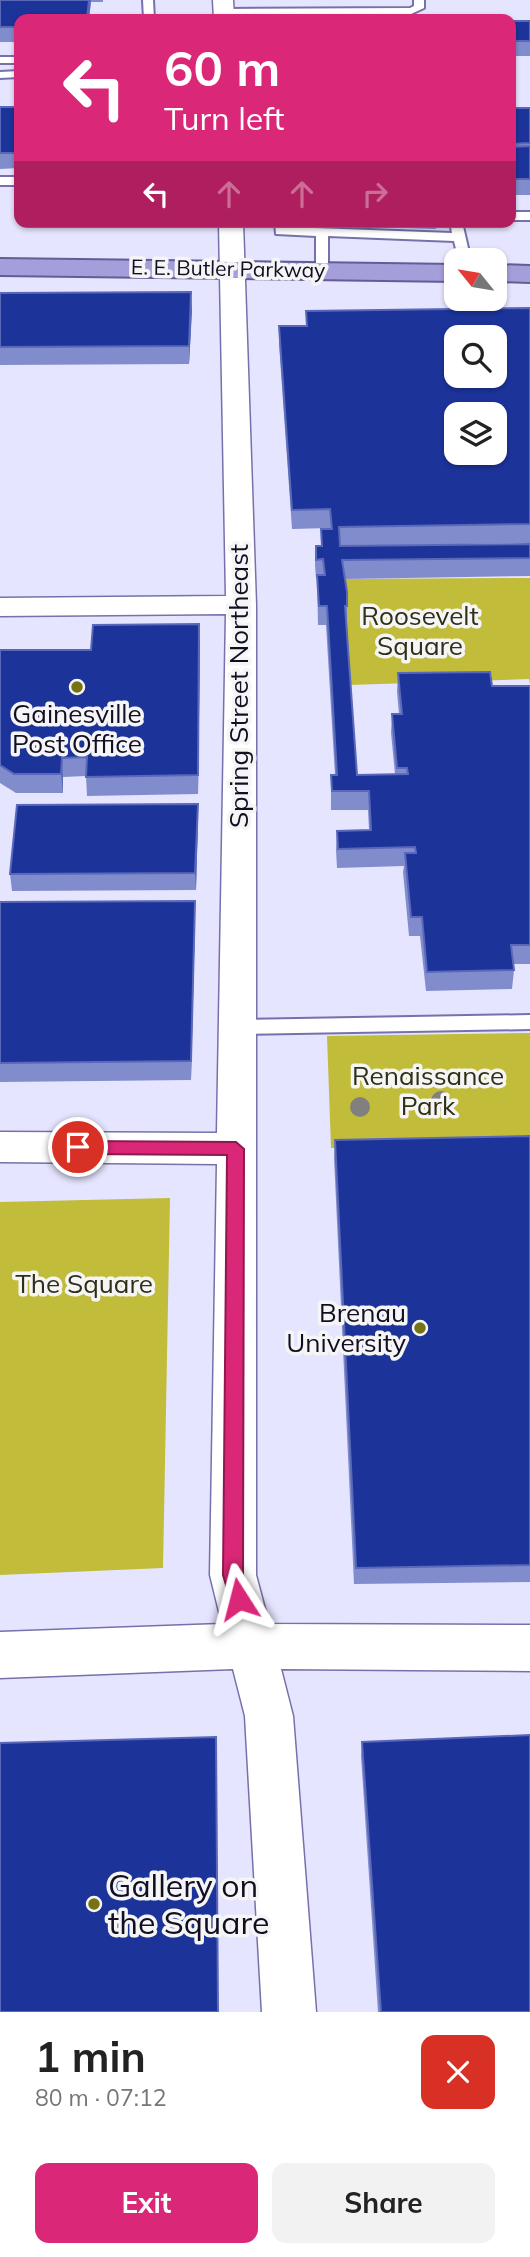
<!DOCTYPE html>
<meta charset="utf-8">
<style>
:root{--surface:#fff;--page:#f2f2f2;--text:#222;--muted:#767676;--accent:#db2777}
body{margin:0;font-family:Mulish,sans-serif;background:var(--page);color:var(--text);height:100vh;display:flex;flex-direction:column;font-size:26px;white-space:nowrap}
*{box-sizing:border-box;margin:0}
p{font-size:23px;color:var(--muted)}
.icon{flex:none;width:38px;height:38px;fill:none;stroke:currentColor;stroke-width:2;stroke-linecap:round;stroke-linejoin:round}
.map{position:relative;height:2012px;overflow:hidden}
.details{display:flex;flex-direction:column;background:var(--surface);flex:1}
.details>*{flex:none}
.guide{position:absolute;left:14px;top:14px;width:502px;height:214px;border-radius:14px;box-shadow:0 2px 5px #0004;background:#db2777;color:#fff;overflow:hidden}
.needle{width:46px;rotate:300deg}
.controls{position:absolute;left:444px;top:248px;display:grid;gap:14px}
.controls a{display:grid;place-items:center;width:63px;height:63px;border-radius:14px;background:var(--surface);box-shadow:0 2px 5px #0004;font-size:35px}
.pin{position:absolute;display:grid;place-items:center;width:60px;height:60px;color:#fff;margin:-30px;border:4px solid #fff;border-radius:50%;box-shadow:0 2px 7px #0007}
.me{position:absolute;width:77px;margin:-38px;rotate:351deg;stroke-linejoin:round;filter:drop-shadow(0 0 5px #0008)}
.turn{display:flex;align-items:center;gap:24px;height:147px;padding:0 35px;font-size:32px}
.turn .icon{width:91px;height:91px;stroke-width:2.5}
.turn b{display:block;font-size:49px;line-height:60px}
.lanes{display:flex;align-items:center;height:66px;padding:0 35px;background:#0003;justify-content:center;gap:35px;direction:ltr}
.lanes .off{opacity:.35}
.round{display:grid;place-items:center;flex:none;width:74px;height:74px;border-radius:14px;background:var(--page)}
.summary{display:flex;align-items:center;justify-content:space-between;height:119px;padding:0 35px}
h1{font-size:42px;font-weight:700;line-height:52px}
.cta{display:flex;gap:14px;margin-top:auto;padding:14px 35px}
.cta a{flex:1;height:80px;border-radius:14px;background:var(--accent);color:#fff;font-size:28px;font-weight:700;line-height:80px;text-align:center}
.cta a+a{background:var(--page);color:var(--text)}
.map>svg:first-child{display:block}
.green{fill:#c1bc39}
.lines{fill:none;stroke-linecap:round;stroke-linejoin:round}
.service-casing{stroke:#7671aa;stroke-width:4}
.minor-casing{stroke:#7671aa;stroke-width:3}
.trunk-casing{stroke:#625d94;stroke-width:4}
.service{fill:#fff;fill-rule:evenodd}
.minor{fill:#fff;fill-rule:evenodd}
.trunk{fill:#a49fda;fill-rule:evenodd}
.tree{fill:#81807f}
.wall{fill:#818ccc}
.shaded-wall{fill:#5968b8}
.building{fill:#1c339a;stroke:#5968b8;stroke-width:2;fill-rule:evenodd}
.route{fill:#db2777;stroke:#8e194d;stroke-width:2}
.poi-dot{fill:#767316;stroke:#f5f5f5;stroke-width:2.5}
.labels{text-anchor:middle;stroke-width:7;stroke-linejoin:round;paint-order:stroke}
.far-street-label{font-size:21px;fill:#110e24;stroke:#f5f5f5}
.park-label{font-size:26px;fill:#2f2e16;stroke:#f5f5f5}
.street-label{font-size:26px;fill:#110e24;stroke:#f5f5f5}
.poi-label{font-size:26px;fill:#110e24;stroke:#f5f5f5}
.near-poi-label{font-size:32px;fill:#110e24;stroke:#f5f5f5;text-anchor:start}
</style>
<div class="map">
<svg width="530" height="2012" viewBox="0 0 530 2012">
<rect width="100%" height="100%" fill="#e6e5ff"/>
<path class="green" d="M530,578V684L529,679L349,685L341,579Z
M530,1033V1145L331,1148L327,1036Z
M170,1198L163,1568L0,1575V1202Z"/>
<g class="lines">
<defs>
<path id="service" d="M143,0H153L154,19H144Z
M414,0H424V8L411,14L224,15L219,12L224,9L410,8L414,6Z
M0,57H19V63H0Z
M19,71V77L0,78V72Z
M0,177H19V185H0Z
M511,212H530V220H511Z
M275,222H287V227L452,233L450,222H462L471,261H459L454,241L328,236V271L322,275L316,271V236L276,234Z
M530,1015V1029L237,1034L230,1032L227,1027L230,1022L237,1020Z"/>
<path id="minor" d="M213,0H233L234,19H214Z
M219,222H243L256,605V1575L269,1624L530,1625V1671L281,1669L293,1716L316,2012H262L245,1716L233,1669L0,1678V1632L222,1624L210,1575L217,1164L0,1162V1132L217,1133L226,614L0,616V598L226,596Z"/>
<path id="trunk" d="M0,259L457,265V281L0,275Z
M495,265L530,266V282L495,281Z"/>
</defs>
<use href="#service" class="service-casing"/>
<use href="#minor" class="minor-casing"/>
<use href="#trunk" class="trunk-casing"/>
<use href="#service" class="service"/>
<use href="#minor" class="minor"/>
<use href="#trunk" class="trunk"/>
</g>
<g class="tree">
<circle cx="441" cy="1101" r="10"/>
<circle cx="360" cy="1107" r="10"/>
</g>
<path class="wall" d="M0,0H103V2H91L89,19H19V42H0Z
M511,21H530V56H511Z
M0,107H19V168L0,169Z
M511,108H530V195H511Z
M325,222H436V229L325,225Z
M0,293L192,310L189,364L0,365Z
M530,308V543L340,546L530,544V576L345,579L347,606V625L357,775L395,774L391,733L392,714H399L397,692L398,673L492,686H530V964H514V970L512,989L426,991L420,936H409L403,872L404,866L337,868L336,850L337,831L369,830L368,810H331V775H335L326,625H318L317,578H316L315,565L316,546H321V529H330L329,528L292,529L279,344V326H306V311Z
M200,643L198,794L87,796L86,776L63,777V793H16L0,783V650H91Z
M198,821L196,890L12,891L10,874Z
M195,901V920L191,1080L0,1082V902Z
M530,1136V1582L354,1584L334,1158L335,1140Z
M362,1742L530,2012H378L361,1756Z"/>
<path class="shaded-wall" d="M89,0H91L89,19H87Z
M191,292L192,310L189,364V346Z
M199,624L200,643L198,794V775Z
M62,758L63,777V793L61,774Z
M198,804V821L196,890L195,873Z
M195,901V920L191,1080V1061Z"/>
<path class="building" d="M0,0H89L87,19H19V27H0Z
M511,21H530V41H511Z
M0,107H19V153H0Z
M511,108H530V143L511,144Z
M530,146V179H511V147Z
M191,292L189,346L0,347V293Z
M530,308V524L339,527L340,546L530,544V558L342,560L347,592V606H345L357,775L408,774L407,768H397L392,714H402L398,673L490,672L492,686H530V945H511L514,970L427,972L422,917H411L405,853H416L415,847L338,849L337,831L371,830L369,791H332L331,775H337L327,606H319L317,575H325L323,559L316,560V546H322L321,529H332L330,509L292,510L279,326H307L306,311ZM457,338H495V376H457ZM457,415H495V453H457Z
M199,624L198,775L86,777L87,757L62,758L61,774H14L0,765V650H91L93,625Z
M198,804L195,873L10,874L17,805Z
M195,901L191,1061L0,1063V902Z
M530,1136V1565L356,1568L335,1140Z
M530,1735V2012H381L362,1742Z
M216,1737L218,2012H0V1743Z"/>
<path class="route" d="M78,1141L236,1142L244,1149L243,1575L249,1599L246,1605L239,1608L232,1605L223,1575L227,1155L78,1154L70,1147Z"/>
<g class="poi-dot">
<circle cx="77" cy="687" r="7"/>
<circle cx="420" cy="1328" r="7"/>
<circle cx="94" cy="1904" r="7"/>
</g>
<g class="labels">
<g class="far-street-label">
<text transform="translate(228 269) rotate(1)" y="7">E. E. Butler Parkway</text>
</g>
<g class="park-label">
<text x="420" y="625">Roosevelt<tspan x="420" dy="30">Square</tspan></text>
<text x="428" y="1085">Renaissance<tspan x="428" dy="30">Park</tspan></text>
<text x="84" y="1293">The Square</text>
</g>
<g class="street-label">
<text transform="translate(239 686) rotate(-90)" y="9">Spring Street Northeast</text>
</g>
<g class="poi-label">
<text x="77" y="723">Gainesville<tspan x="77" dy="30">Post Office</tspan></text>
<text x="406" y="1322" text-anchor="end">Brenau<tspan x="406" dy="30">University</tspan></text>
</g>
<g class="near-poi-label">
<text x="108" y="1897">Gallery on<tspan x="108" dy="37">the Square</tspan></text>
</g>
</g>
</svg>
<div class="controls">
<a><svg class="needle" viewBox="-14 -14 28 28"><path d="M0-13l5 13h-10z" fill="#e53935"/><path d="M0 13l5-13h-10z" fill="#767676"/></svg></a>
<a><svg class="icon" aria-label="search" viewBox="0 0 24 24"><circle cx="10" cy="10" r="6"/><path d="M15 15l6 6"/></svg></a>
<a><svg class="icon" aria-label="layers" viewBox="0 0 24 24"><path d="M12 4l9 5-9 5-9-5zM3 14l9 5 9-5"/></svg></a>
</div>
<div class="pin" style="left:78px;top:1147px;background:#d93025"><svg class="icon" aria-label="arrive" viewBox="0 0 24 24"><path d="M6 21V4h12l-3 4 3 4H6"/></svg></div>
<svg class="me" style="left:239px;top:1599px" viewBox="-20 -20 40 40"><path d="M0-17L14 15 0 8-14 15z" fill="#db2777" stroke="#fff" stroke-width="4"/></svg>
<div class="guide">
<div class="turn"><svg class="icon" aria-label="left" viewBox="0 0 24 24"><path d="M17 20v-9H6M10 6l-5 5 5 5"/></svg><div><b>60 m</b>Turn left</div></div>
<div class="lanes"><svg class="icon" aria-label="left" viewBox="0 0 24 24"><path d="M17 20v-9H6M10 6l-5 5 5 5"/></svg><svg class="icon off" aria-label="ahead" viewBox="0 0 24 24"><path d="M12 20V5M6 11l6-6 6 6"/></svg><svg class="icon off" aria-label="ahead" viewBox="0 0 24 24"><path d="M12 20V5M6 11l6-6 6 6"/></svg><svg class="icon off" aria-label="right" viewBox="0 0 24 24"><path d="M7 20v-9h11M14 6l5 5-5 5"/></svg></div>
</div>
</div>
<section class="details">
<div class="summary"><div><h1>1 min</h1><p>80 m · 07:12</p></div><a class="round" style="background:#d93025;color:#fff"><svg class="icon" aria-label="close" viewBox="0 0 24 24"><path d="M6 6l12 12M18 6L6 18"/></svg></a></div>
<div class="cta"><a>Exit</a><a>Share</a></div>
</section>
